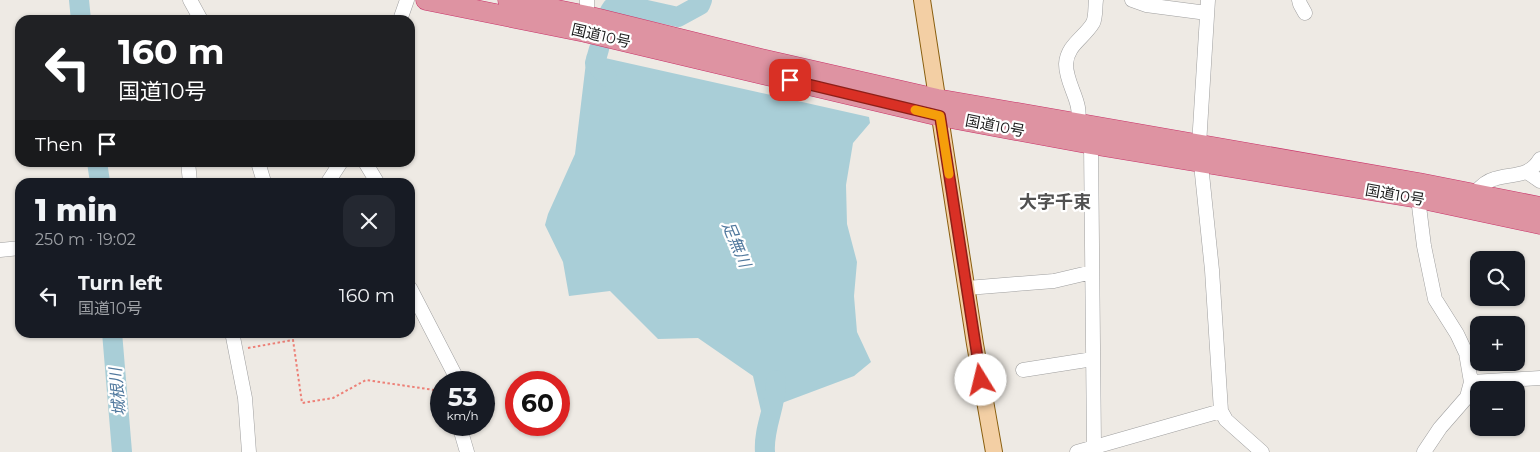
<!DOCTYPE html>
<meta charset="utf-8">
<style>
:root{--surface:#171b24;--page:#242831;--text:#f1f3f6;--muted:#9ea1a6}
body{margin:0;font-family:Montserrat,"Noto Sans JP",sans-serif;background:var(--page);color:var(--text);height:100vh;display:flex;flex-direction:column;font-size:19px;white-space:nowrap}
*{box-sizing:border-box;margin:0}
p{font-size:16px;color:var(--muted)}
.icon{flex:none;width:28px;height:28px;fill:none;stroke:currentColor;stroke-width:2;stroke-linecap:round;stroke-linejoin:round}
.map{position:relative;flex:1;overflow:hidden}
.details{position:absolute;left:15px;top:178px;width:400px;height:160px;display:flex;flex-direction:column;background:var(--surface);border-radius:15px;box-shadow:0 1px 4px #0004}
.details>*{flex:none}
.banner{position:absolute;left:15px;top:15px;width:400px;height:152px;border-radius:15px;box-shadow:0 1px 4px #0004;background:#202124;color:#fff;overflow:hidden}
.buttons{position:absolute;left:1470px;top:251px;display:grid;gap:10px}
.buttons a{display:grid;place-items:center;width:55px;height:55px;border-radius:10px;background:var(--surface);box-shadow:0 1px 4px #0004;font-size:25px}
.speed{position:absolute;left:430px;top:371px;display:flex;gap:10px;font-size:25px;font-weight:700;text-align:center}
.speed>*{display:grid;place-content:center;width:65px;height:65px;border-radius:50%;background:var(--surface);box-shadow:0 1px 4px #0004;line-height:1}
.speed small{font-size:12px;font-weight:400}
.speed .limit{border:8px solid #d22;background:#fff;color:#111}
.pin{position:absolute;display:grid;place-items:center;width:42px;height:42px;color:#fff;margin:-21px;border-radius:10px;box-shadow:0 2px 8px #0006}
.me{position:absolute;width:55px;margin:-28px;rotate:351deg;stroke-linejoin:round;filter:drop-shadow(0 0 4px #0008)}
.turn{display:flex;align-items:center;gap:18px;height:105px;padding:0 20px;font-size:22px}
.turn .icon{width:65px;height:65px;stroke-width:2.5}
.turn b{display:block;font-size:35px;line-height:42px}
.then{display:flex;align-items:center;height:48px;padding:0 20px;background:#0003;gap:10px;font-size:19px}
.round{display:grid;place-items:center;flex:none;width:52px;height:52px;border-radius:15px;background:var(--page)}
.overview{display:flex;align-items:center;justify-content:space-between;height:85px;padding:0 20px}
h1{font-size:30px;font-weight:800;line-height:38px}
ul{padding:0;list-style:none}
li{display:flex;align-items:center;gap:15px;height:65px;padding:0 20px}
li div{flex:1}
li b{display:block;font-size:19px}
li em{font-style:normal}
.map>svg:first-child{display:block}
.water{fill:#a9ced7}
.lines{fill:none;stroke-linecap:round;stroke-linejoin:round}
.river{stroke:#a9ced7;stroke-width:20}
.minor-casing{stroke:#9f9f9f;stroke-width:15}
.major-casing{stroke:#895e0e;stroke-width:18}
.highway-casing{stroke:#c9346a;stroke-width:21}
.path{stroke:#ed8077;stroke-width:2;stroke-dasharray:2.5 2.5;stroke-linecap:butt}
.minor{stroke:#fff;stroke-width:14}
.major{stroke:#f3cfa4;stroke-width:16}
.highway{stroke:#de93a2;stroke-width:20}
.route-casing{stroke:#8d1f18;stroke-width:12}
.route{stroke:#d93025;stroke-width:9}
.slow{stroke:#f59e0b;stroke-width:9}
.labels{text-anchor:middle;stroke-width:4.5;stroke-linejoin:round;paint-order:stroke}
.street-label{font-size:15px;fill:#1e1e1e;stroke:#fff}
.water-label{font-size:16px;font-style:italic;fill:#50789d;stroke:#fff}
.quarter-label{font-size:18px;font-weight:bold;fill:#515151;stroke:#fff}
</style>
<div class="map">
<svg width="1540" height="452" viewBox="0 0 1540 452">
<rect width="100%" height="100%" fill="#eeeae4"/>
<path class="water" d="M587,54L869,117L870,123L853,143L846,185L847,224L857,262L854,296L857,332L871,362L854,376L761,411L753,376L698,338L658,339L610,291L569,296L563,262L545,225L548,214L575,154Z"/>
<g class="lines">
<path class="river" d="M79,0L81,20
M610,11L612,8L624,5L678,17L700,5L702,0
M599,49L595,63L607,77
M97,162L100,182
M112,332L122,452
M765,452C763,427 777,405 776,380"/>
<defs>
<path id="minor" d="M190,0L201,20
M587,0V16
M1132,0L1146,5L1207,13
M1208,0L1199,145L1212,270L1221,411L1226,420L1262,452
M1299,0L1300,4L1305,13
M400,20L407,0
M188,162L190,182
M258,162L264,182
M365,162L377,182
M1527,172L1540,181
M328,182L341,162
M1475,193C1480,187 1486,181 1494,179C1512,173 1529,178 1540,159
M1418,198L1424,246L1435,299L1457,334L1466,353L1471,382L1467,397L1440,428L1424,452
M0,250L20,248
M410,288L455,375L456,382
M967,288L1054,281L1092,272
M232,332L245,398L249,452
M1023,370L1093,359
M1471,382L1540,378
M461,425L462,435L467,452
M1094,446L1091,144L1077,124C1084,103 1066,86 1066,64C1067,45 1084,38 1093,23C1096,17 1095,7 1096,0
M1077,452L1221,411"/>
<path id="major" d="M922,0L975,344L994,452"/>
<path id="highway" d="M426,0L585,32L940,116L1091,144L1418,198L1540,224
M508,0L587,16L761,59L937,99L1419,183L1540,207"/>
</defs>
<use href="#minor" class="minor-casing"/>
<use href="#major" class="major-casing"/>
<use href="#highway" class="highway-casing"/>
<path class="path" d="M248,348L293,340L302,403L333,398L366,380L441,391"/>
<use href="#minor" class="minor"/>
<use href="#major" class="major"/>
<use href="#highway" class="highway"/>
</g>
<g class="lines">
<defs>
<path id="route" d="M790,80L940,116L981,380"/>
</defs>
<use href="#route" class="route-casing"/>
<use href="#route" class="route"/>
<path class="slow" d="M915,110L940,116L949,174"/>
</g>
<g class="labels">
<g class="street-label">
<text transform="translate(601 36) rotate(13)" y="5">国道10号</text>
<text transform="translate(995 126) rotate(11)" y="5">国道10号</text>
<text transform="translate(1395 195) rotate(10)" y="5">国道10号</text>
</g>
<g class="water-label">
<text transform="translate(737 244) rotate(67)" y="6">足無川</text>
<text transform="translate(117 392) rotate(-95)" y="6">城根川</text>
</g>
<g class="quarter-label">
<text x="1055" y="208">大字千束</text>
</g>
</g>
</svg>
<div class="buttons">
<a><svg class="icon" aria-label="search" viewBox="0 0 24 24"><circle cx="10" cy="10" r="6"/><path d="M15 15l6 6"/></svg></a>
<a>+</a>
<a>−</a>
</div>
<div class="speed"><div>53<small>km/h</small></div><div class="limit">60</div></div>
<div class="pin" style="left:790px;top:80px;background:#d93025"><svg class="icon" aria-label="arrive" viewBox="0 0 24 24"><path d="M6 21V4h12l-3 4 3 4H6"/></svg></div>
<svg class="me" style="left:981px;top:380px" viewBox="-20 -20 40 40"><circle r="19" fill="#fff"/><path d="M0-13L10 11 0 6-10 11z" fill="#d93025"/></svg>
<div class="banner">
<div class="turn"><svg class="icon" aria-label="left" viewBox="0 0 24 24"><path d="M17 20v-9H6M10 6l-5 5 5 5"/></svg><div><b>160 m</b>国道10号</div></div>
<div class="then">Then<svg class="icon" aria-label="arrive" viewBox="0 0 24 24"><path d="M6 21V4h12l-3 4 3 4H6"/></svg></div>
</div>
<section class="details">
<div class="overview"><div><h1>1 min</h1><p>250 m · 19:02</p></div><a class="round"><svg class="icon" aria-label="close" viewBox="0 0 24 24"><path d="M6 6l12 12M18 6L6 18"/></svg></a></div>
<ul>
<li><svg class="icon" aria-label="left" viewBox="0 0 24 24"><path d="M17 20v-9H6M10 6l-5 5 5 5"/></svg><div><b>Turn left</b><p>国道10号</p></div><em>160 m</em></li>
</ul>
</section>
</div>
